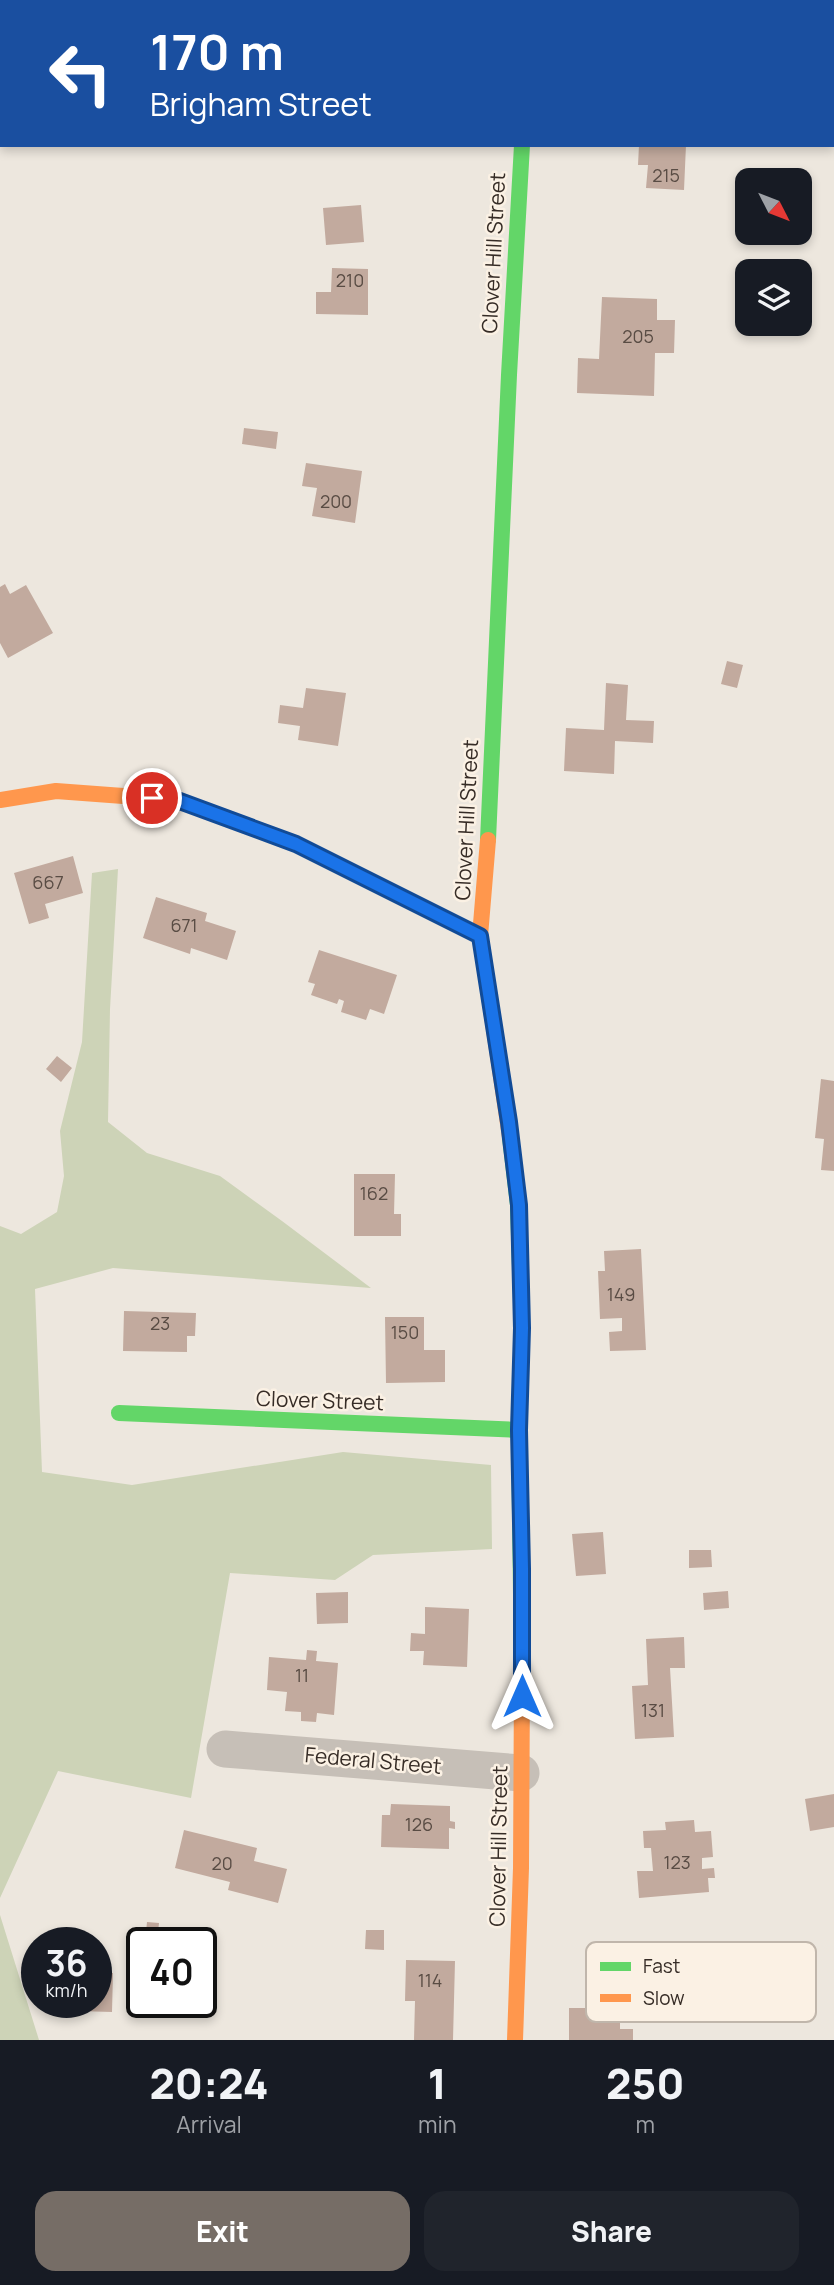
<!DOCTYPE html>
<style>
:root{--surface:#171b24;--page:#20242c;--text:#f1f3f6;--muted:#9ea1a6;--accent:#766d66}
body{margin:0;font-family:Manrope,sans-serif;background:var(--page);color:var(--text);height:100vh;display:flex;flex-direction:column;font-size:26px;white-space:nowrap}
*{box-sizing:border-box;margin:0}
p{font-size:23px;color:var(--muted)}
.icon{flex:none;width:38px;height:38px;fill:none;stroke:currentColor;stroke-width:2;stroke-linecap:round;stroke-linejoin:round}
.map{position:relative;height:2040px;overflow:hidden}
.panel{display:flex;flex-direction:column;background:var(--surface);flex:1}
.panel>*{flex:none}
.banner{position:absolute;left:0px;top:0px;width:835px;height:147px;box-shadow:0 4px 10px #0003;background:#1a4fa0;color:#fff;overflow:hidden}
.needle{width:46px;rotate:132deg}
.tools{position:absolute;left:735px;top:168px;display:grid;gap:14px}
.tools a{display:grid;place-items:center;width:77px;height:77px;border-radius:14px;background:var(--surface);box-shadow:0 4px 10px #0003;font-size:35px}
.speed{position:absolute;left:21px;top:1927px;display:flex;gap:14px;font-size:35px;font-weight:700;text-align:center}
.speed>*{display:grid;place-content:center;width:91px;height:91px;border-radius:50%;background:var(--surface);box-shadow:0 4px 10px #0003;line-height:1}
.speed small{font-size:18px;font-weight:400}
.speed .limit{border:4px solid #111;border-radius:10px;background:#fff;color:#111}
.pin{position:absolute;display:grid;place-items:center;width:60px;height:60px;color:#fff;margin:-30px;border:4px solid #fff;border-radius:50%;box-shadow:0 2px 7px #0007}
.me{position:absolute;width:77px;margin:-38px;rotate:0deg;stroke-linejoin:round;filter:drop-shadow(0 0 5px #0008)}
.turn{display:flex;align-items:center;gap:24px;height:147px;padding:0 35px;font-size:32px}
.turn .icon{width:91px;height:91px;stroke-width:2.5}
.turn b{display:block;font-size:49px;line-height:60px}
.eta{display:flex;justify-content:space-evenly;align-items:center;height:119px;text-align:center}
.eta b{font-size:42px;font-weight:800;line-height:49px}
.cta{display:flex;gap:14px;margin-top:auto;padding:14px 35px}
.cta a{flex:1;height:80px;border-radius:21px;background:var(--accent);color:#fff;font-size:28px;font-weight:800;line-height:80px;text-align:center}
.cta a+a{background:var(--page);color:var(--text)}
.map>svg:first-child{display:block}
.green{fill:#cdd3b7}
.building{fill:#c2aa9e}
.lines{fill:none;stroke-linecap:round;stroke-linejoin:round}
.street{stroke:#c6bfb7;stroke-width:37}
.fast{stroke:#63d668;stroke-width:16}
.slow{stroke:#ff974d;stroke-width:16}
.route-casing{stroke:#114b97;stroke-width:18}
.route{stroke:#1a73e8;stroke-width:12}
.labels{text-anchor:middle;stroke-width:5;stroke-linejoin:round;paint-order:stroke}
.number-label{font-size:18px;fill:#594c44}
.street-label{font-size:21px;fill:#362c26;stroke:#fbf1e4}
.key{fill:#fbf1e4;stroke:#c0b6ab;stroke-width:2}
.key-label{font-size:19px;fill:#362c26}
</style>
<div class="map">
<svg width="834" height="2040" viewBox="0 0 834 2040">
<rect width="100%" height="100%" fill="#ede7de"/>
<path class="green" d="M118,869L110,1009L108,1122L147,1153L220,1176L282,1221L371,1288L113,1268L35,1289L42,1472L132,1485L343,1452L491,1465L492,1549L373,1555L335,1580L230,1573L191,1798L58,1771L0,1898V1226L21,1234L57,1212L64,1176L60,1131L82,1042L92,873Z
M0,1915L39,2040H0Z"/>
<path class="building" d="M639,145H686L684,190L646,188L648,165H638Z
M361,205L364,242L326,245L323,208Z
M332,268L368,269V315L316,314V292H331Z
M602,297L657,299V320H675L674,353H655L654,396L577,393L578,358L599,359Z
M244,428L278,432L276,449L242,444Z
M306,463L362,471L355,523L312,516L317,488L302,486Z
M5,584L10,594L26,585L53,633L8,658L0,643V587Z
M727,661L743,665L737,688L721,684Z
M606,683L628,685L626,720L654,721L653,743L615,741L614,774L564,771L566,728L604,730Z
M306,688L346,693L338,746L298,740L300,726L278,723L280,705L303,708Z
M73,856L83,893L45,904L49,918L29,924L14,873Z
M156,897L207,913L205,921L236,931L227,960L191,948L190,954L143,938Z
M319,950L397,975L384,1014L370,1009L366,1020L341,1012L344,1001L339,999L337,1004L311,995L315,984L308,982Z
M57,1056L72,1068L61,1082L46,1069Z
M821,1079L834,1081V1171L821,1170L824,1139L815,1138Z
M354,1174H395L394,1214H401V1236H354Z
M641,1249L646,1350L610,1351L609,1332L622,1331V1318L600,1319L598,1271H605L604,1251Z
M124,1311L196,1313L195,1336H187V1352L123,1351Z
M385,1317H424V1350H445V1382L386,1383Z
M603,1532L606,1574L576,1576L572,1534Z
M689,1550H711L712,1567L689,1568Z
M728,1591L729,1608L704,1610L703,1593Z
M348,1592V1623L317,1624L316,1593Z
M425,1607L469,1609L467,1667L423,1665L424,1651H410L411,1633L425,1634Z
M684,1637L685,1668H670L674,1737L635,1739L632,1686L648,1685L646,1639Z
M307,1650L317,1651L316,1661L338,1663L334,1715L317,1713L316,1722L301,1721V1712L285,1711L287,1692L267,1690L269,1657L306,1660Z
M834,1794V1827L810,1831L805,1799Z
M391,1804L450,1806V1821L455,1822V1829L449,1828V1849L381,1847L382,1815H390Z
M694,1820L695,1832L711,1831L713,1857L702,1858V1869L714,1868L715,1878H708L709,1892L639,1898L637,1871H653L651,1848H644L643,1831L666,1830L665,1822Z
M184,1830L257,1848L254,1861L287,1869L278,1903L228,1890L230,1882L175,1868Z
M147,1922L159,1923L157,1942H145Z
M366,1930H384V1950L365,1949Z
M406,1960L455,1961L453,2040H414L415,2001H405Z
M96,1972L113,1973L112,2012L44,2010V2002H96Z
M569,2008H620V2029H633V2040H569Z"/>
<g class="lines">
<path class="street" d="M225,1749L521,1773"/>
<path class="fast" d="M530,0V2
M488,840L509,375L522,145
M510,1137L518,1205L522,1328L519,1430L522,1677
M119,1413L519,1430"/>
<path class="slow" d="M0,800L56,791L177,800L296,844L480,936
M488,840L480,936L510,1137
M515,2040L521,1868L522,1677"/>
</g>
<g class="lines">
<defs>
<path id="route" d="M152,798L177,800L296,844L480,936L509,1122L519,1205L522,1328L519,1430L522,1569V1696"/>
</defs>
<use href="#route" class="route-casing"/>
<use href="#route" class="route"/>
</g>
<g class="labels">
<g class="number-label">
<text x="666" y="182">215</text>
<text x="350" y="287">210</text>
<text x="638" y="343">205</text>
<text x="336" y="508">200</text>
<text x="48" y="889">667</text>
<text x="184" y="932">671</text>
<text x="374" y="1200">162</text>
<text x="621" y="1301">149</text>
<text x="160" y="1330">23</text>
<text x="405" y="1339">150</text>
<text x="302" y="1682">11</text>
<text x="653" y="1717">131</text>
<text x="419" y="1831">126</text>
<text x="677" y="1869">123</text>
<text x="222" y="1870">20</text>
<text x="430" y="1987">114</text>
</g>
<g class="street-label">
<text transform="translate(494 253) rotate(-87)" y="7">Clover Hill Street</text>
<text transform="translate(467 820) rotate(-87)" y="7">Clover Hill Street</text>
<text transform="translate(320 1401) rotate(2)" y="7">Clover Street</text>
<text transform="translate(373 1761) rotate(5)" y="7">Federal Street</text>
<text transform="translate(499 1846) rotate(-89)" y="7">Clover Hill Street</text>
</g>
</g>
<rect x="586" y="1942" width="230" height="80" rx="10" class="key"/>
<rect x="600" y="1962" width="31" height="9" fill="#63d668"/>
<rect x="600" y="1994" width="31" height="8" fill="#ff974d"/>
<g class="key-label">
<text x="643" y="1973">Fast</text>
<text x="643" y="2005">Slow</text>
</g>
</svg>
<div class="tools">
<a><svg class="needle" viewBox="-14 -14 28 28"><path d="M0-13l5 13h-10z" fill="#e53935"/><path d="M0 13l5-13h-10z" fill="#9ea1a6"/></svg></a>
<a><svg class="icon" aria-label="layers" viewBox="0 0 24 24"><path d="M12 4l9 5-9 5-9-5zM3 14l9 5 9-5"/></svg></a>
</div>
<div class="speed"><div>36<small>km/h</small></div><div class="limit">40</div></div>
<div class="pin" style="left:152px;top:798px;background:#d93025"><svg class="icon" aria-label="arrive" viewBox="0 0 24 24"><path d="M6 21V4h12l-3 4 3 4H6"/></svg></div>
<svg class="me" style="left:522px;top:1696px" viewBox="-20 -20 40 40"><path d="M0-17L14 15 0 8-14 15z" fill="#1a73e8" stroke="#fff" stroke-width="4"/></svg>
<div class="banner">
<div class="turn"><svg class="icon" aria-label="left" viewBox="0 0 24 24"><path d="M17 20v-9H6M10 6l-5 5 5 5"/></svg><div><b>170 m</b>Brigham Street</div></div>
</div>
</div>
<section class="panel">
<div class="eta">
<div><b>20:24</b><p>Arrival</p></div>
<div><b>1</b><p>min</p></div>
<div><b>250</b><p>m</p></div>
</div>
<div class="cta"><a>Exit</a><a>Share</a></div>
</section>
